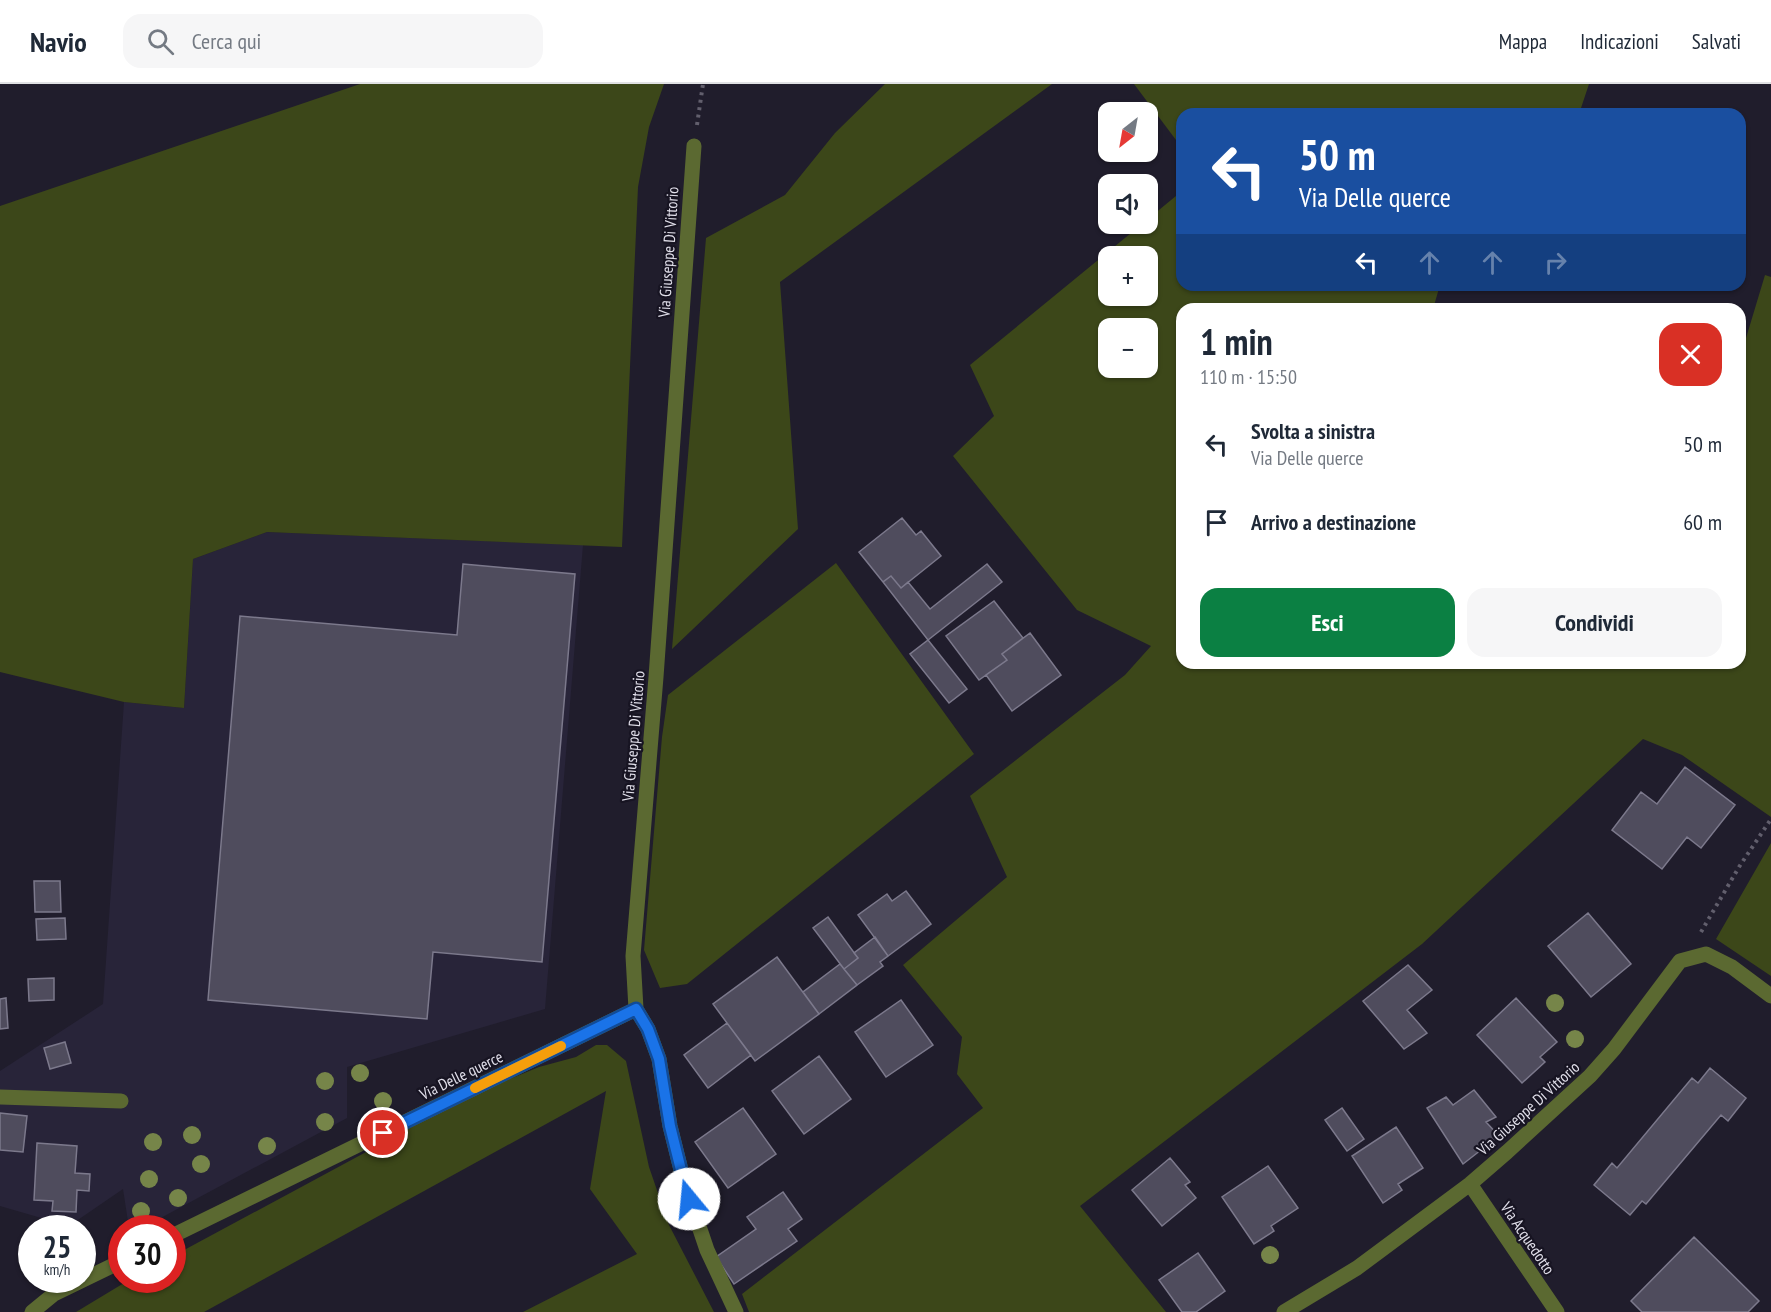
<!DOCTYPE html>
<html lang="it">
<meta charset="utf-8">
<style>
:root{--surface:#fff;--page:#f6f6f7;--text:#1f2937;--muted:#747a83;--line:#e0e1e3;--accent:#0b8043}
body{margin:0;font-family:"PT Sans Narrow",sans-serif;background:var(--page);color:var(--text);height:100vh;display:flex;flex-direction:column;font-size:22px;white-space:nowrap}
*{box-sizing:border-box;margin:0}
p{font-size:20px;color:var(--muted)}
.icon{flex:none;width:33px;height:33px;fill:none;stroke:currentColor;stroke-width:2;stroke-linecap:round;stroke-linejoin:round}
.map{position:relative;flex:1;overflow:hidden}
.panel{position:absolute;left:1176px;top:219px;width:570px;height:366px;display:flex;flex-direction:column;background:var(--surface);border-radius:18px;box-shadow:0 2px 4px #0004}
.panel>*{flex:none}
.top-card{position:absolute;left:1176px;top:24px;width:570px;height:183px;border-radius:18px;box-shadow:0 2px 4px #0004;background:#1a4fa0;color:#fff;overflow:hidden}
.needle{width:39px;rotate:211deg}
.buttons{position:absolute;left:1098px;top:18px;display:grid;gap:12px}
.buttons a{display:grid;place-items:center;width:60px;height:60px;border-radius:12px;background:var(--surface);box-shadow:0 2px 4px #0004;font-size:30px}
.speed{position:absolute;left:18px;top:1131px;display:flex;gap:12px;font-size:30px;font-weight:700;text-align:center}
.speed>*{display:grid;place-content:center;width:78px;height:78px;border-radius:50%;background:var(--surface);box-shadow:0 2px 4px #0004;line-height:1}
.speed small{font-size:15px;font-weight:400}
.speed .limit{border:9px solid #d22;background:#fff;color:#111}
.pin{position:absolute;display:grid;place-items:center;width:51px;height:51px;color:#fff;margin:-26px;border:3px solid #fff;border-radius:50%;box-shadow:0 2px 6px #0007}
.me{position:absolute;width:66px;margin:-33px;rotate:343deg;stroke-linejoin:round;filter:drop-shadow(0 0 4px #0008)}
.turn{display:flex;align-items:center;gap:21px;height:126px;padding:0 24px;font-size:27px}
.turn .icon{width:78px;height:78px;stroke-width:2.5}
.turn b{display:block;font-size:42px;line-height:51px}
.lanes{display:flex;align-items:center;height:57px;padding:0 24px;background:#0003;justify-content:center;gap:30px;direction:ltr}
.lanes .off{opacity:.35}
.round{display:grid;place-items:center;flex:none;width:63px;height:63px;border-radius:18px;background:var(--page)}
.head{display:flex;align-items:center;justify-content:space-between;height:102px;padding:0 24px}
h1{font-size:36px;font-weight:700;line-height:45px}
.button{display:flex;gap:12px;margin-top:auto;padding:12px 24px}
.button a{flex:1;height:69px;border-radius:18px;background:var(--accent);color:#fff;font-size:24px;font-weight:700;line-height:69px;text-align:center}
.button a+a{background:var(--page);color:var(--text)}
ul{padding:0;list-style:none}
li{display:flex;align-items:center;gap:18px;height:78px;padding:0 24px}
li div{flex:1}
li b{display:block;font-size:22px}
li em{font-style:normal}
header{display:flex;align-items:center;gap:36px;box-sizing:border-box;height:84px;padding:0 30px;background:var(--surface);border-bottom:2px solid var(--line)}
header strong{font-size:28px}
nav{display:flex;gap:33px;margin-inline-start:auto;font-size:21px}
.search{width:420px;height:54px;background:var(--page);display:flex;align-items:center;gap:15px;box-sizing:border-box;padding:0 21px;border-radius:18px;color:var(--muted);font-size:22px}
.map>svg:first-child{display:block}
.built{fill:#282439}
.green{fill:#3c4719;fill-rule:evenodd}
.building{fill:#4f4c5d;stroke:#7c798c;stroke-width:1.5}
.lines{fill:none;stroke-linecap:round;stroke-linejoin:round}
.path{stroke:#625f6d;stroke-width:4;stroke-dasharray:3 4.5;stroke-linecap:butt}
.service{stroke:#5b6931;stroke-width:15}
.minor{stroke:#5b6931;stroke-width:15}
.tree{fill:#768549}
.route-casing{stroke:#114b97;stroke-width:15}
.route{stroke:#1a73e8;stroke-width:10}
.slow{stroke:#f59e0b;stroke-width:10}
.labels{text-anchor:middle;stroke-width:4.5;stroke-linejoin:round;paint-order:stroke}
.street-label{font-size:16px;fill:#e1dfea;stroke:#171422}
</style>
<header>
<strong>Navio</strong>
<div class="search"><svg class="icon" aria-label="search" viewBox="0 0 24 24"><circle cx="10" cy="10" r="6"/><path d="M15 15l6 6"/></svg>Cerca qui</div>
<nav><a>Mappa</a><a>Indicazioni</a><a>Salvati</a></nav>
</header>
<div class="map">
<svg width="1771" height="1228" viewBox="0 0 1771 1228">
<rect width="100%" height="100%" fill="#201d2c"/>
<path class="built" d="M267,448L583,461L545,925L347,983V1034L142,1144H129L123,1105L69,1142L0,1122V987L103,920L124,618L184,624L193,475Z"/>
<path class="green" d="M360,0H664L649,43L638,103L622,463L267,448L193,475L184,624L124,618L0,588V122Z
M885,0H1052L780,198L798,445L672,565L706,154L785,111L835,49Z
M1134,0H1589L1579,30H1182V64Z
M1182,107V201H1440L1433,225H1182V579H1740V274L1765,191L1771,193V733L1682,671L1643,655L1422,860L1080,1122L1166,1228H749L742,1210L983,1024L957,990L962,953L903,881L1007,793L970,712L1125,591L1151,562L1077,526L953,372L994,332L970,281L1142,140H1148V135ZM1108,172H1148V212H1108ZM1108,244H1148V284H1108Z
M836,479L974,670L687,900L660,904L644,866L662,653L668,611Z
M1771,759V892L1716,855Z
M596,961H607L626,977L649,1083L669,1141L714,1228H523L637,1170L590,1105L606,1007L204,1228H76L129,1196H172L173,1172L368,1067L447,1023L483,1006L539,983L576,973Z"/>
<path class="building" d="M902,434L916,451L921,447L941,472L901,504L891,492L883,498L859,468Z
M463,480L575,490L542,878L433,868L427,935L208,916L240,532L457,551Z
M987,480L1002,498L928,556L883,498L891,492L901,504L908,498L930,525Z
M994,517L1023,554L1002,570L1007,576L979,596L946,552Z
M1030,549L1061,591L1012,627L986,591L1007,576L1002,570Z
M928,556L967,605L949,619L910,570Z
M1685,683L1735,721L1701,764L1687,753L1662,785L1612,746L1641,708L1657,720Z
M34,797H60L61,828H35Z
M906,807L931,840L888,872L858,831L887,810L892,817Z
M1588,829L1631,880L1591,913L1548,862Z
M828,833L858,874L844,885L813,844Z
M65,834L66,855L37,856L36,835Z
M875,853L888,872L880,878L883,882L857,901L844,885L858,874L854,869Z
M777,873L819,930L755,977L713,920Z
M840,880L857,901L819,930L803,908Z
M1408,881L1432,906L1407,926L1427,949L1404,965L1363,917Z
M54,894V916L29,917L28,895Z
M6,914L8,944L0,945V915Z
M1516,914L1557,958L1540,973L1545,978L1522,999L1477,951Z
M901,916L933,961L886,993L855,948Z
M727,939L751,971L708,1004L684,971Z
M65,958L71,979L50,985L44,964Z
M819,972L851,1015L804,1050L772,1007Z
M1710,984L1746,1014L1728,1037L1721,1031L1646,1120L1642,1117L1630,1131L1594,1101L1612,1079L1617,1084L1692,994L1698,999Z
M1474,1006L1496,1033L1486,1038L1499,1052L1463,1080L1427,1024L1446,1013L1453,1021Z
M743,1024L776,1070L728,1104L695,1058Z
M1342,1024L1364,1055L1347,1067L1325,1036Z
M0,1029L27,1032L23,1068L0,1066Z
M1396,1043L1423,1084L1398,1100L1402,1106L1383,1119L1352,1072Z
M37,1059L77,1062L75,1089L90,1090L89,1107L77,1106L76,1128L52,1127L53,1117L34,1116Z
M1170,1074L1190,1098L1185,1101L1196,1114L1162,1142L1132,1106Z
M1268,1082L1298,1124L1271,1142L1274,1147L1254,1160L1222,1113Z
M783,1108L802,1135L788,1145L797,1157L734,1200L716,1173L756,1145L747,1133Z
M1694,1153L1759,1217L1748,1228H1642L1631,1217Z
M1198,1169L1225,1207L1196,1228H1182L1159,1196Z"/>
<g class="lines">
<path class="path" d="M697,41L703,0
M1701,848L1739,783L1771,735"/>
<path class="service" d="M0,1013L121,1017"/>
<path class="minor" d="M694,62L656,593L633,872L636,925L648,945L659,975L670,1042L684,1098L707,1166L736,1228
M1470,1100L1557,1228
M172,1152L636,925
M32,1228L54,1210L122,1177
M1284,1228L1357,1184L1470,1100L1507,1068L1590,992L1614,965L1680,877L1706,870L1732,883L1771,912"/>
</g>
<g class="tree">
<circle cx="1555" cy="919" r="9"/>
<circle cx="1575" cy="955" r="9"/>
<circle cx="360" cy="989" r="9"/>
<circle cx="325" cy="997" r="9"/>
<circle cx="383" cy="1017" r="9"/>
<circle cx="325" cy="1038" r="9"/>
<circle cx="192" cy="1051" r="9"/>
<circle cx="153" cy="1058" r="9"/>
<circle cx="267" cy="1062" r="9"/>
<circle cx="201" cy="1080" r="9"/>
<circle cx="149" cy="1095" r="9"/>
<circle cx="178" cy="1114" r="9"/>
<circle cx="141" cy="1127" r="9"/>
<circle cx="1270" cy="1171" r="9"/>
</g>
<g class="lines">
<defs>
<path id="route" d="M383,1049L636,925L648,945L659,975L670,1042L684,1098L689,1115"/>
</defs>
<use href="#route" class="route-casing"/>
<use href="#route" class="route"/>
<path class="slow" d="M475,1004L561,962"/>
</g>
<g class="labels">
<g class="street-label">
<text transform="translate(668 168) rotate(-86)" y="6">Via Giuseppe Di Vittorio</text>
<text transform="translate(633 652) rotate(-85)" y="6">Via Giuseppe Di Vittorio</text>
<text transform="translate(461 991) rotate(-26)" y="6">Via Delle querce</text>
<text transform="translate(1528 1024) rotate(-42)" y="6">Via Giuseppe Di Vittorio</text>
<text transform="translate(1528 1154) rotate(56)" y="6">Via Acquedotto</text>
</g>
</g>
</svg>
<div class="buttons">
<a><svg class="needle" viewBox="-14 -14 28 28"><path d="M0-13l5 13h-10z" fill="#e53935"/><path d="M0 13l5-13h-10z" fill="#747a83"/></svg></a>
<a><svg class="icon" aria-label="sound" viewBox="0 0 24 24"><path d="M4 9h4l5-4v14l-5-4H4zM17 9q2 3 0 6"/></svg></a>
<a>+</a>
<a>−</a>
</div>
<div class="speed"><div>25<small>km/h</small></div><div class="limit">30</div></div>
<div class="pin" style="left:383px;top:1049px;background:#d93025"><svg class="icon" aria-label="arrive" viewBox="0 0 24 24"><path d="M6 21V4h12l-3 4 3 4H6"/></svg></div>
<svg class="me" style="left:689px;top:1115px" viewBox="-20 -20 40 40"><circle r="19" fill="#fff"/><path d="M0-13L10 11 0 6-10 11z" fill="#1a73e8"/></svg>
<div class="top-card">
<div class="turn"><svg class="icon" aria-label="left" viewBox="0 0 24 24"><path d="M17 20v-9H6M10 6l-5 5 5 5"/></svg><div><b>50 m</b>Via Delle querce</div></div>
<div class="lanes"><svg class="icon" aria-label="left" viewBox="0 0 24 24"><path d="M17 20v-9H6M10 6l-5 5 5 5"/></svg><svg class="icon off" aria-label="ahead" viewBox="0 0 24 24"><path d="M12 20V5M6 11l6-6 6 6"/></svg><svg class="icon off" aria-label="ahead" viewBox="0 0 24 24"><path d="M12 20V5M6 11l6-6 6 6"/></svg><svg class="icon off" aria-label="right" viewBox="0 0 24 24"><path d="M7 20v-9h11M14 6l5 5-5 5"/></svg></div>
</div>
<section class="panel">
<div class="head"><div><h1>1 min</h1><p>110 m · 15:50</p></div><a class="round" style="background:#d93025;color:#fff"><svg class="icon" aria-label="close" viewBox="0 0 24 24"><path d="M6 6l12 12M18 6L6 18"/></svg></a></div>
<ul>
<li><svg class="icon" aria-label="left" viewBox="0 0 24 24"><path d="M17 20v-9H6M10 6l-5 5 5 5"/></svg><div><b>Svolta a sinistra</b><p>Via Delle querce</p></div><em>50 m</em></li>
<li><svg class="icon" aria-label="arrive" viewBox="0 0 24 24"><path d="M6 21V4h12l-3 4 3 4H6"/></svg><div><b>Arrivo a destinazione</b></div><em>60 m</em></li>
</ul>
<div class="button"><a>Esci</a><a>Condividi</a></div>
</section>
</div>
